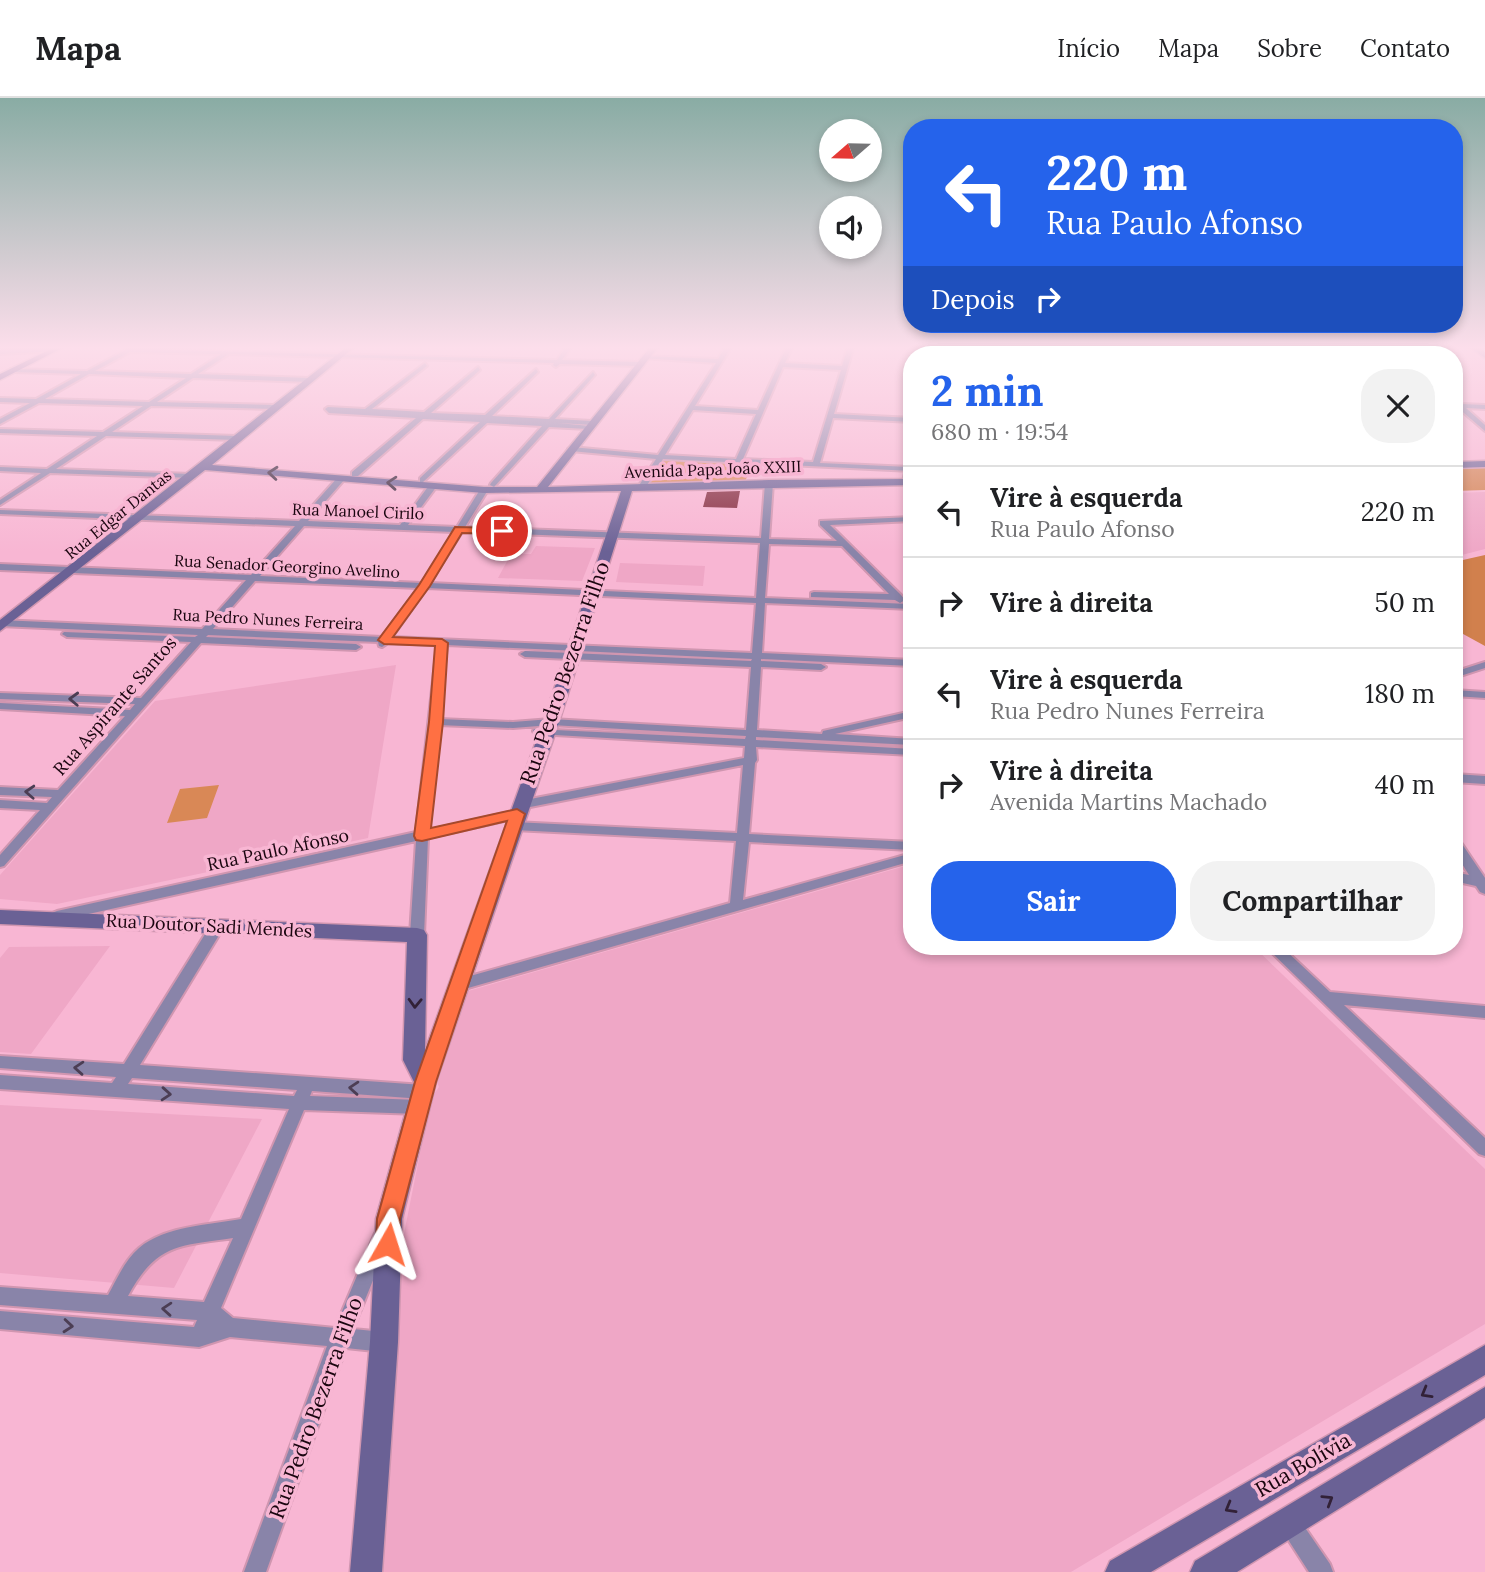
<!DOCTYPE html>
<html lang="pt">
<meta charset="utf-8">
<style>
:root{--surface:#fff;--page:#f2f2f2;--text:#202124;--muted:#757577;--line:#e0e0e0;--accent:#2563eb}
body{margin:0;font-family:Lora,serif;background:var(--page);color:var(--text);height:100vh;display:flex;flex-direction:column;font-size:26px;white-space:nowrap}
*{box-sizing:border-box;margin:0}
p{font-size:23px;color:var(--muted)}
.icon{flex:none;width:38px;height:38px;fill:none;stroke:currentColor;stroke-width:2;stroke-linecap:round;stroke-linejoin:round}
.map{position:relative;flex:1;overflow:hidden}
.drawer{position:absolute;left:903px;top:248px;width:560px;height:609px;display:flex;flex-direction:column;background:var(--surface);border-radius:28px;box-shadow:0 4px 10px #0003}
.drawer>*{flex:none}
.hud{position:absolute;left:903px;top:21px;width:560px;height:214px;border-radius:28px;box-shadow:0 4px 10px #0003;background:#2563eb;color:#fff;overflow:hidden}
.needle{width:46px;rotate:250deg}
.fabs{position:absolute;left:819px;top:21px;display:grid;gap:14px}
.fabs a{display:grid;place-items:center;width:63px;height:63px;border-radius:50%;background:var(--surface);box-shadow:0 4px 10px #0003;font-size:35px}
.pin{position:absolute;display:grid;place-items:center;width:60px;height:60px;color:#fff;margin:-30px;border:4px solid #fff;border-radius:50%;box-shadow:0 2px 7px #0007}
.me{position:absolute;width:77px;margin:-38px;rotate:6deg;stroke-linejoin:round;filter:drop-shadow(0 0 5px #0008)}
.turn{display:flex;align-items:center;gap:24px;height:147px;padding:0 28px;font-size:32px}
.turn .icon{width:91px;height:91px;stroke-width:2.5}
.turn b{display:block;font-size:49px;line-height:60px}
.then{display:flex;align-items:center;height:66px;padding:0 28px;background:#0003;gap:14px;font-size:26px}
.round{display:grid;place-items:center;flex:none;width:74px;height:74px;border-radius:28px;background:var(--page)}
.overview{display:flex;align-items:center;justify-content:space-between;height:119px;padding:0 28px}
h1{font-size:42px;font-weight:700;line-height:52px;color:var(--accent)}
.primary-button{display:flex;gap:14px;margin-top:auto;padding:14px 28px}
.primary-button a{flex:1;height:80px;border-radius:28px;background:var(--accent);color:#fff;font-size:28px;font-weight:700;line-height:80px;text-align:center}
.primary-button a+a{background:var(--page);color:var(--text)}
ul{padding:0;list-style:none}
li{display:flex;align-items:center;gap:21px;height:91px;padding:0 28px;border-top:2px solid var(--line)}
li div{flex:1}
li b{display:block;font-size:26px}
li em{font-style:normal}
header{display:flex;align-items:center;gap:42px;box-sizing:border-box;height:98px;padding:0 35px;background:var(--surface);border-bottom:2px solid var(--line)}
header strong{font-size:33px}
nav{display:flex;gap:38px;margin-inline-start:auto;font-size:24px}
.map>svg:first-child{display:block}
.built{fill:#efa7c6}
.green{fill:#d98856}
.forest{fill:#d1804d}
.building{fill:#822a3d}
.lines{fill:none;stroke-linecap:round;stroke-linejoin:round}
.street-casing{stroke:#d096b0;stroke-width:4}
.secondary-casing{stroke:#d096b0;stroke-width:3}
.primary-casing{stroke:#d096b0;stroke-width:3}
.street{fill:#8984a9;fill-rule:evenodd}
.secondary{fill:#6a6195;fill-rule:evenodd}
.primary{fill:#544787;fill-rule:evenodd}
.oneway{stroke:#322137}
.oneway2{stroke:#4c3e54}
.route{fill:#ff7043;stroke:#a6492c;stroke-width:2}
.labels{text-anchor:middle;stroke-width:7;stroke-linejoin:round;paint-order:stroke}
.far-street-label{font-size:16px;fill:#1a050f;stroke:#f8b6d3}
.street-label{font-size:18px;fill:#1a050f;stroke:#f8b6d3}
.near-street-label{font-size:21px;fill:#1a050f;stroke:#f8b6d3}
</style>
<header>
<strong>Mapa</strong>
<nav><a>Início</a><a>Mapa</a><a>Sobre</a><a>Contato</a></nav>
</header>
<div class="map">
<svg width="1485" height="1474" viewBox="0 0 1485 1474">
<rect width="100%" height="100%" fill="#f8b6d3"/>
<path class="built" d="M1485,394V451L1454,459V395Z
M536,448L595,450L582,483L498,480L511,456H531Z
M620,465L705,468L703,488L616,484Z
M396,567L368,740L57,806L0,801V777L155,603Z
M912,766V849H1254L1485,1071V1226L1071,1474H371L394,1186L431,1000L439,989L435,979L468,893Z
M110,848L31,956L0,954V860L9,849Z
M0,1007L262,1021L174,1190L0,1175Z"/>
<path class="green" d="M664,361L754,366L745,383L649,386Z
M219,687L207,720L167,725L180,691Z"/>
<path class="forest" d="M1485,369V392L1454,393V370Z
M1485,457V548L1454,531V464Z"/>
<path class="building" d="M740,393L737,410L703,409L707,394Z"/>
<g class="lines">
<defs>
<path id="street" d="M133,248H136L135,251L557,262L566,248H572L562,262L640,264L643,266L640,268L560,266L556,269L553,267L554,265L229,256L198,276L309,280L312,282L309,284L193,280L157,304L275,307L278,309L275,311L151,308L112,334L237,338L240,340L237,342L106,338L56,371L191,376H194V380L50,375L0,407V402L41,375L0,373V369L47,371L97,338L0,335V331L103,334L143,308L39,305L0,326V321L30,305L0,304V300L36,301L81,276L13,274L11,271L87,273ZM130,254L221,256L191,276L95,273ZM89,276L186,280L149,304L45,301Z
M726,248H732L695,308L758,312L787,248H793L785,265L842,268L848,248H854L834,316L912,320V324L833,320L820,365L910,369L912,373L663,361L646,389L642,391L638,389L656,361L571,353L568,351L571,349L658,357L716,265L642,260L645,258L718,261ZM783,269L841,272L813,364L743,361ZM693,312L756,316L736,361L665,357Z
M998,248H1004L1005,257H999Z
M1060,248H1066L1068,257H1062Z
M1123,248H1129L1132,257H1126Z
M1271,248H1277L1284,257H1278Z
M1333,248H1339L1348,257H1342Z
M1393,248H1399L1409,257H1403Z
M54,250L56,253L0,256V252Z
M425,265L427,268L372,311L424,314L478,269L480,272L431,315L485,317L536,271L538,274L492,318L549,321L593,274L595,277L555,321L592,323L595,325L592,327L558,325L590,328L591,329L588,331L549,329L494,389L490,387L491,385L542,328L487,325L423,384H420V380L480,324L423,321L358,378H352V374L416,320L329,315L325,311L328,309L365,311Z
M1454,301L1461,306L1485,307V311L1466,310L1485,327V333L1457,309L1454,307Z
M338,379L345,381L308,423L400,427L430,386H433L437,388L408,427L457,429L481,390H484L488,392L465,429L761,440L765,385L769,383L773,385L769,441L837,443L820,427V423L912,419V423L830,427L901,497L905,502L900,505L895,502L811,499V495L814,494L889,496L842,448L769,446L765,500L909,506L912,507V511L765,505L762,555L912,562V568L761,561V563L821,566L826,569L821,572L761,569L757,632L822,636L823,633L912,613V619L835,636L912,641V647L756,639V642L912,651V657L756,649L757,662L755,665L749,736L912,744V752L749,744L743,802L912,755V763L461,892L456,890L454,886L456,882L730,805L736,743L514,732L508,728L514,724L737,735L743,667L520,711L514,707L520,703L744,660L745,648L538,636L534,635L533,633L534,631L745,641L746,638L551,627L513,630L439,627L429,732L518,712L524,716L518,720L428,740L424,837L422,841H412L410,837L416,743L57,823L52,821L50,818L52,815L57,813L416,734L437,547L388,545L382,549L379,548L378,544L208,537L206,539L356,546L361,549L356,552L201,545L4,768L0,769V757L40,712L0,710V702L47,705L52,699L0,697V689L58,692L125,618L0,611V605L130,612L135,606L0,601V595L141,600L191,544L67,539L62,536L64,534L195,539L198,537L0,528V522L202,531L246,482L0,472V466L251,477L295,428L0,416V412L299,423ZM304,428L454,434L422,485L260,478ZM462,434L760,445L756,500L430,485ZM255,483L418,490L382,539L213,531ZM427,490L756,505L752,555L392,539ZM447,547L752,561L751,563L525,553L520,556L525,559L751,569L746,632L551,621L513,624L439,621Z
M1485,564V570L1454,580V574Z
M1454,592L1485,594V600L1454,598Z
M1454,676L1485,678V686L1454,684Z
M1454,739L1458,740L1485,780V796L1480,794L1476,788L1454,783V774L1469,777L1454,753Z
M217,824L222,825L224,829L140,967L423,987L429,989L431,994L429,999L423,1001L312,993L310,998L419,1002L425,1004L427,1009L425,1014L419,1016L304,1012L221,1210L233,1220L335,1230L375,1135L381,1132L387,1135L390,1141L353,1231L384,1234L391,1237L394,1244L391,1251L384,1254L346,1250L266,1474H244L327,1248L230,1239L199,1249L0,1231V1213L194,1229L197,1222L0,1207V1189L108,1197C117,1181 125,1162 139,1150C165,1128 208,1127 241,1121L289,1011L0,991V977L112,985L116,979L0,970V958L124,966L212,825ZM132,980L297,992L294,998L128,986ZM233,1140L204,1204L128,1198C156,1146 178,1148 233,1140Z
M1266,849H1282L1330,894L1485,908V920L1344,907L1485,1040V1058L1479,1056Z
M1289,1415L1297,1418L1330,1466L1333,1474H1309L1278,1426L1281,1418Z"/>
<path id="secondary" d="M348,248H356L212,367L484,389H537L651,248H659L548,389L769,382L903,381L907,363L912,360V387L632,393L559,624L436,984L402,1121L398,1244L382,1474H350L370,1244L376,1121L414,984L403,962L407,844L0,826V812L417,830L424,832L427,837L425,953L543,624L621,393L484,395L205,372L0,533V522Z
M1194,248H1202L1208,257H1200Z
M1468,248H1477L1485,254V260Z
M1485,363V369L1454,370V364Z
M1485,1247V1277L1151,1474H1105L1110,1463Z
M1485,1289V1320L1237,1474H1190L1195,1463Z"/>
<path id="primary" d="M57,248H66L0,282V276Z"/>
</defs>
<use href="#street" class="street-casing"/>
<use href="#secondary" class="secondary-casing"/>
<use href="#primary" class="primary-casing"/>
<use href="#street" class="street"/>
<use href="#secondary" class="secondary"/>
<use href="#primary" class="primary"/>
</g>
<defs><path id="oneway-chevron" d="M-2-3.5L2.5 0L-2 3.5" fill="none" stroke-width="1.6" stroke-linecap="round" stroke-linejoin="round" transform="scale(1.75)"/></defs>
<g class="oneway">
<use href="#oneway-chevron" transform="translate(273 375) rotate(-175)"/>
<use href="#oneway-chevron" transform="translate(392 385) rotate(-176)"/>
<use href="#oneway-chevron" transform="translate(415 905) rotate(92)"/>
<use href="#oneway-chevron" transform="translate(1426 1295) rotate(150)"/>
<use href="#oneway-chevron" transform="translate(1328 1402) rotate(-32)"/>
<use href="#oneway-chevron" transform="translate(1230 1410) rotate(150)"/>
</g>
<g class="oneway2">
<use href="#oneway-chevron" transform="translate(74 601) rotate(-178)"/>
<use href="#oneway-chevron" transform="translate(30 694) rotate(-177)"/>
<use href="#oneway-chevron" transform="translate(79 970) rotate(-176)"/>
<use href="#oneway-chevron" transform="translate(354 990) rotate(-176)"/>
<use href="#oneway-chevron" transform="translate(166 996) rotate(4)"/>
<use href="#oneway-chevron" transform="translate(167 1211) rotate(-176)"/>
<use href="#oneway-chevron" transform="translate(68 1228) rotate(5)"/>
</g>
<linearGradient id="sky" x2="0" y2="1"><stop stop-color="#89aca4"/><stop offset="0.55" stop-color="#fcdeeb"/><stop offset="1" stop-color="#fcdeeb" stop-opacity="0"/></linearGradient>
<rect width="1485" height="454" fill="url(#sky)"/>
<path class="route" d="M455,429L502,430L507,433L502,436L462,435L430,488L393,539L442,541L448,545L443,624L431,730L517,711L525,716L436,984L400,1121L399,1146L396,1154L388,1157L380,1154L376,1146L377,1121L415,984L507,723L422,743L416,742L414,738L429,624L435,548L384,546L378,542L419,487Z"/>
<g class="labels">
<g class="far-street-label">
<text transform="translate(713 371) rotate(-2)" y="6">Avenida Papa João XXIII</text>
<text transform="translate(358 413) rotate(2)" y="6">Rua Manoel Cirilo</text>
<text transform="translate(118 416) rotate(-39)" y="6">Rua Edgar Dantas</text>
<text transform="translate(287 468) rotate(3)" y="6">Rua Senador Georgino Avelino</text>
<text transform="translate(268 521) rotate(3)" y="6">Rua Pedro Nunes Ferreira</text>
</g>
<g class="street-label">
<text transform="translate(115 608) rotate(-49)" y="6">Rua Aspirante Santos</text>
<text transform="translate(278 752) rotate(-12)" y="6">Rua Paulo Afonso</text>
<text transform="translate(209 828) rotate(3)" y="6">Rua Doutor Sadi Mendes</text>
</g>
<g class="near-street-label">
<text transform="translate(565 575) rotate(-71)" y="7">Rua Pedro Bezerra Filho</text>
<text transform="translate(316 1310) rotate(-70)" y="7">Rua Pedro Bezerra Filho</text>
<text transform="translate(1303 1367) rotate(-30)" y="7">Rua Bolívia</text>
</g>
</g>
</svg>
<div class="fabs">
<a><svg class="needle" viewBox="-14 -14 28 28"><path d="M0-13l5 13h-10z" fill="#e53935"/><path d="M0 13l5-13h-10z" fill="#757577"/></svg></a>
<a><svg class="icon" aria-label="sound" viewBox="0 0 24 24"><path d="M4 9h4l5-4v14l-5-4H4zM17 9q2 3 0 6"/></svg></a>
</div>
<div class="pin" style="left:502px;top:433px;background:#d93025"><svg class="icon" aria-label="arrive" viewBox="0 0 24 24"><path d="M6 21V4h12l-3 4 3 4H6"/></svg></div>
<svg class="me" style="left:388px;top:1146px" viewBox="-20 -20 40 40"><path d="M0-17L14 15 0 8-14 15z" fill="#ff7043" stroke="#fff" stroke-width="4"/></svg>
<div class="hud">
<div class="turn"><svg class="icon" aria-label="left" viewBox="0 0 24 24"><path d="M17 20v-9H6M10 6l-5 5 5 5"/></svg><div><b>220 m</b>Rua Paulo Afonso</div></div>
<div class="then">Depois<svg class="icon" aria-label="right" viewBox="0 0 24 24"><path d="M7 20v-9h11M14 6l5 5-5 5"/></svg></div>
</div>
<section class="drawer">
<div class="overview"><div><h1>2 min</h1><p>680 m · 19:54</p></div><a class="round"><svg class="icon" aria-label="close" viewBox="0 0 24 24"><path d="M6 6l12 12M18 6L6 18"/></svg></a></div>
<ul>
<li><svg class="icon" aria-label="left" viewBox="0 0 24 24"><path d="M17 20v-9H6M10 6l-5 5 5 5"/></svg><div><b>Vire à esquerda</b><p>Rua Paulo Afonso</p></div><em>220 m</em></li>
<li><svg class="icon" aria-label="right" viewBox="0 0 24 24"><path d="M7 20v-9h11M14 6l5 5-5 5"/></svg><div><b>Vire à direita</b></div><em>50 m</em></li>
<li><svg class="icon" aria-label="left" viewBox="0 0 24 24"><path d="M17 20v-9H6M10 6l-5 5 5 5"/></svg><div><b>Vire à esquerda</b><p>Rua Pedro Nunes Ferreira</p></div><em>180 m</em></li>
<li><svg class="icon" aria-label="right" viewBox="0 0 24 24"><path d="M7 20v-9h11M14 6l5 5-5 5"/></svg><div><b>Vire à direita</b><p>Avenida Martins Machado</p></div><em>40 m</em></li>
</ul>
<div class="primary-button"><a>Sair</a><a>Compartilhar</a></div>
</section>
</div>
